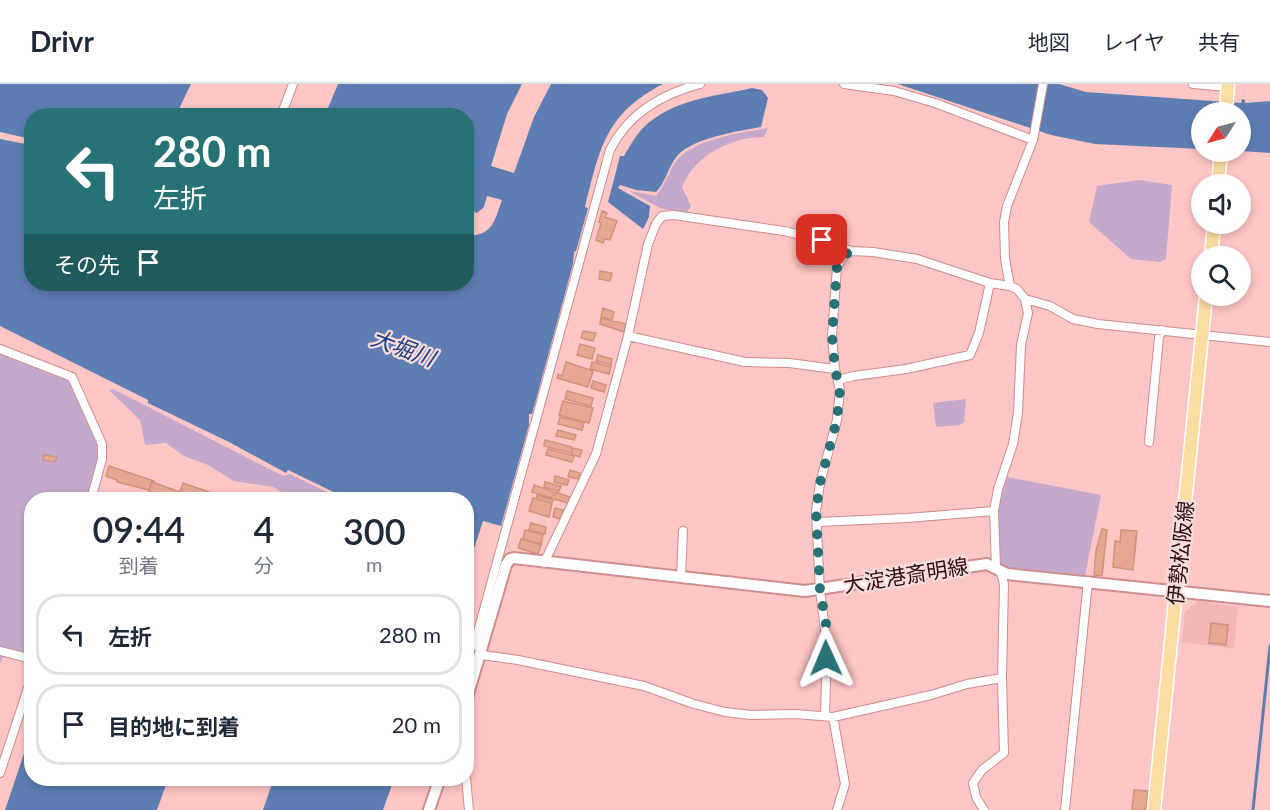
<!DOCTYPE html>
<html lang="ja">
<meta charset="utf-8">
<style>
:root{--surface:#fff;--page:#f2f2f3;--text:#1f2937;--muted:#747a83;--line:#e0e1e3}
body{margin:0;font-family:Lato,"Noto Sans JP",sans-serif;background:var(--page);color:var(--text);height:100vh;display:flex;flex-direction:column;font-size:22px;white-space:nowrap}
*{box-sizing:border-box;margin:0}
p{font-size:20px;color:var(--muted)}
.icon{flex:none;width:33px;height:33px;fill:none;stroke:currentColor;stroke-width:2;stroke-linecap:round;stroke-linejoin:round}
.map{position:relative;flex:1;overflow:hidden}
.drawer{position:absolute;left:24px;top:408px;width:450px;height:294px;display:flex;flex-direction:column;background:var(--surface);border-radius:24px;box-shadow:0 3px 9px #0003}
.drawer>*{flex:none}
.top-card{position:absolute;left:24px;top:24px;width:450px;height:183px;border-radius:24px;box-shadow:0 3px 9px #0003;background:#277275;color:#fff;overflow:hidden}
.needle{width:39px;rotate:234deg}
.controls{position:absolute;left:1191px;top:18px;display:grid;gap:12px}
.controls a{display:grid;place-items:center;width:60px;height:60px;border-radius:50%;background:var(--surface);box-shadow:0 3px 9px #0003;font-size:30px}
.pin{position:absolute;display:grid;place-items:center;width:51px;height:51px;color:#fff;margin:-26px;border-radius:12px;box-shadow:0 3px 9px #0006}
.me{position:absolute;width:66px;margin:-33px;rotate:359deg;stroke-linejoin:round;filter:drop-shadow(0 0 4px #0008)}
.turn{display:flex;align-items:center;gap:21px;height:126px;padding:0 30px;font-size:27px}
.turn .icon{width:78px;height:78px;stroke-width:2.5}
.turn b{display:block;font-size:42px;line-height:51px}
.then{display:flex;align-items:center;height:57px;padding:0 30px;background:#0003;gap:12px;font-size:22px}
.eta{display:flex;justify-content:space-evenly;align-items:center;height:102px;text-align:center}
.eta b{font-size:36px;font-weight:600;line-height:42px}
ul{padding:0;list-style:none}
li{display:flex;align-items:center;gap:18px;height:81px;margin:0 12px 9px;padding:0 18px;border:3px solid var(--line);border-radius:24px}
li div{flex:1}
li b{display:block;font-size:22px}
li em{font-style:normal}
header{display:flex;align-items:center;gap:36px;box-sizing:border-box;height:84px;padding:0 30px;background:var(--surface);border-bottom:2px solid var(--line)}
header strong{font-size:28px}
nav{display:flex;gap:33px;margin-inline-start:auto;font-size:21px}
.map>svg:first-child{display:block}
.built{fill:#f3b6b4}
.green{fill:#c5a9cc}
.water{fill:#5e7eb3}
.lines{fill:none;stroke-linecap:round;stroke-linejoin:round}
.stream{stroke:#5e7eb3;stroke-width:3}
.building{fill:#e7a892;stroke:#cf927d;stroke-width:1.5}
.street-casing{stroke:#cf8d8d;stroke-width:10}
.secondary-casing{stroke:#cf8d8d;stroke-width:14}
.primary-casing{stroke:#fff;stroke-width:15}
.street{stroke:#fff;stroke-width:8}
.secondary{stroke:#fff;stroke-width:10}
.primary{stroke:#fedda3;stroke-width:12}
.route{stroke:#277275;stroke-width:10;stroke-dasharray:0 18}
.labels{text-anchor:middle;stroke-width:4.5;stroke-linejoin:round;paint-order:stroke}
.street-label{font-size:21px;fill:#281010;stroke:#f8dbda}
.water-label{font-size:22px;font-style:italic;fill:#1a4183;stroke:#f8dbda}
</style>
<header>
<strong>Drivr</strong>
<nav><a>地図</a><a>レイヤ</a><a>共有</a></nav>
</header>
<div class="map">
<svg width="1270" height="726" viewBox="0 0 1270 726">
<rect width="100%" height="100%" fill="#fec6c4"/>
<path class="built" d="M1198,517L1238,523L1234,565L1182,558L1185,528Z"/>
<path class="green" d="M768,44L764,53C731,53 695,71 682,103L691,122L687,128L662,125L629,107L656,112C665,101 669,87 677,76C694,55 743,48 768,44Z
M1139,96L1172,101L1166,175L1160,178L1131,175L1089,138L1097,102Z
M0,264L72,293L102,360L89,415L32,416L31,575L5,569L0,580Z
M113,305L283,392L290,390L341,415H293L273,403L234,397L208,381L184,372L166,359L145,361L140,336L109,306Z
M966,315L964,338L960,341L936,343L933,319Z
M1007,393L1101,411L1085,492L1005,485L999,478L997,428Z"/>
<path class="water" d="M0,0H191L176,31L32,32L31,55L0,48Z
M338,0H522L507,30L491,82L514,89L534,33L551,0H663C605,30 600,64 585,123L588,124L576,167L574,168L573,180L532,330H529V341L501,442L483,437L467,486L466,416L348,415L288,386L286,389L229,358L148,319V316L0,242V55L31,61L32,200H466L467,152C493,151 494,138 502,116L487,112L484,123L477,129L467,125L466,32L325,31Z
M898,0H1059L1086,8L1241,19L1242,15L1245,16V19L1270,17V69L1241,67L1240,28H1202L1201,65L1095,60L1051,51Z
M752,4L762,6L768,14L761,43C739,47 692,54 677,72C668,83 666,98 656,108L636,106L620,101L618,104L650,122L649,133L643,145L608,118L620,72H624C628,65 632,58 637,51C664,16 712,13 752,4Z
M31,649L32,694L168,695L157,726H5Z
M274,694H394V695L383,726H263Z"/>
<g class="lines">
<path class="stream" d="M1253,726L1270,562"/>
</g>
<path class="building" d="M602,127L607,129L605,133L617,137L610,156L605,155L603,159L596,156L601,139L599,138Z
M600,187L612,189L610,197L599,195Z
M603,224L614,228L612,236L601,233Z
M601,234L626,240L624,248L600,240Z
M583,247L596,249L593,257L581,254Z
M580,260L595,264L592,275L577,271Z
M598,271L612,275L611,281L596,277Z
M566,278L593,287L588,303L557,294L558,290L562,292Z
M592,278L611,283L609,290L590,285Z
M593,297L606,301L604,308L591,304Z
M567,307L593,314L591,322L565,315Z
M563,317L593,324L589,339L559,331Z
M560,333L584,339L582,346L558,340Z
M558,346L576,351L574,356L556,352Z
M545,356L572,363L571,369L544,362Z
M573,364L582,366L580,373L571,370Z
M548,365L574,372L572,378L546,371Z
M44,371L57,373L55,378L43,376Z
M109,382L154,397V399L152,398L149,406L117,398V396L106,392Z
M570,386L580,389L578,395L568,393Z
M555,392L569,396L567,401L554,398Z
M152,398L180,408L183,399L209,408L207,416H146Z
M545,398L561,402L559,407L544,403Z
M534,401L554,408L552,414L532,408Z
M556,408L570,413L568,419L554,415Z
M132,409L146,414L145,416H130Z
M537,411L553,416L552,419L536,415Z
M533,414L552,419L549,433L529,427Z
M555,424L563,426L561,435L553,433Z
M531,439L546,443L545,450L529,446Z
M1102,445L1107,446L1102,492L1094,491L1096,467Z
M525,446L543,451L541,460L523,455Z
M1121,446L1137,447L1133,486L1113,483L1115,457L1120,458Z
M521,455L541,461L538,470L518,464Z
M1211,539L1228,541L1226,561L1209,559Z
M1134,706L1148,707L1146,726H1132Z"/>
<g class="lines">
<defs>
<path id="street" d="M844,0L894,7L935,19L1033,56
M1193,0L1228,3
M281,32L293,0
M1010,202L1005,175L1004,138L1007,122L1033,56L1043,0
M1025,215L1050,222L1073,235L1098,240L1270,258
M628,252L745,278L789,279L835,285
M0,265L72,293L102,360V375L91,416
M838,296L854,292L906,285L970,271L979,249L990,199
M1149,358L1159,253L1162,246
M818,438L907,434L994,427
M544,479L596,370L628,252L648,160L656,140L662,132L674,131L784,147L822,156L851,167L873,168L917,175L990,199L1010,202L1017,205L1025,215L1028,229L1021,261L1018,329L1013,360L998,405L994,427L996,484
M681,493L683,447
M474,562L610,66C628,30 662,10 700,0
M0,567L32,575
M482,571L518,576L644,602L694,620L725,628L751,631L795,630L833,633L931,611L967,600L1002,594
M825,632L827,562L820,506L816,427L820,399L837,336L840,306L835,285L832,252L837,183L843,173L851,167
M833,633L845,700L837,726
M0,689L32,592
M466,694L469,726
M984,726L976,713L973,699L982,686L1004,669L1002,594L1004,500L1001,489
M1065,726L1088,497"/>
<path id="secondary" d="M466,617L506,481L510,475L514,474L805,507L987,480L1007,490L1270,517
M429,726L440,694"/>
<path id="primary" d="M1226,28L1228,0
M1218,100L1221,68
M1211,172L1214,140
M1154,726L1206,212"/>
</defs>
<use href="#street" class="street-casing"/>
<use href="#secondary" class="secondary-casing"/>
<use href="#primary" class="primary-casing"/>
<use href="#street" class="street"/>
<use href="#secondary" class="secondary"/>
<use href="#primary" class="primary"/>
</g>
<g class="lines">
<path class="route" d="M822,156L851,166L843,173L837,183L832,252L835,285L840,306L837,336L820,399L816,427L820,506L826,540V574"/>
</g>
<g class="labels">
<g class="street-label">
<text transform="translate(1181 469) rotate(-84)" y="7">伊勢松阪線</text>
<text transform="translate(906 492) rotate(-9)" y="7">大淀港斎明線</text>
</g>
<g class="water-label">
<text transform="translate(403 264) rotate(20)" y="8">大堀川</text>
</g>
</g>
</svg>
<div class="controls">
<a><svg class="needle" viewBox="-14 -14 28 28"><path d="M0-13l5 13h-10z" fill="#e53935"/><path d="M0 13l5-13h-10z" fill="#747a83"/></svg></a>
<a><svg class="icon" aria-label="sound" viewBox="0 0 24 24"><path d="M4 9h4l5-4v14l-5-4H4zM17 9q2 3 0 6"/></svg></a>
<a><svg class="icon" aria-label="search" viewBox="0 0 24 24"><circle cx="10" cy="10" r="6"/><path d="M15 15l6 6"/></svg></a>
</div>
<div class="pin" style="left:822px;top:156px;background:#d93025"><svg class="icon" aria-label="arrive" viewBox="0 0 24 24"><path d="M6 21V4h12l-3 4 3 4H6"/></svg></div>
<svg class="me" style="left:826px;top:574px" viewBox="-20 -20 40 40"><path d="M0-17L14 15 0 8-14 15z" fill="#277275" stroke="#fff" stroke-width="4"/></svg>
<div class="top-card">
<div class="turn"><svg class="icon" aria-label="left" viewBox="0 0 24 24"><path d="M17 20v-9H6M10 6l-5 5 5 5"/></svg><div><b>280 m</b>左折</div></div>
<div class="then">その先<svg class="icon" aria-label="arrive" viewBox="0 0 24 24"><path d="M6 21V4h12l-3 4 3 4H6"/></svg></div>
</div>
<section class="drawer">
<div class="eta">
<div><b>09:44</b><p>到着</p></div>
<div><b>4</b><p>分</p></div>
<div><b>300</b><p>m</p></div>
</div>
<ul>
<li><svg class="icon" aria-label="left" viewBox="0 0 24 24"><path d="M17 20v-9H6M10 6l-5 5 5 5"/></svg><div><b>左折</b></div><em>280 m</em></li>
<li><svg class="icon" aria-label="arrive" viewBox="0 0 24 24"><path d="M6 21V4h12l-3 4 3 4H6"/></svg><div><b>目的地に到着</b></div><em>20 m</em></li>
</ul>
</section>
</div>
